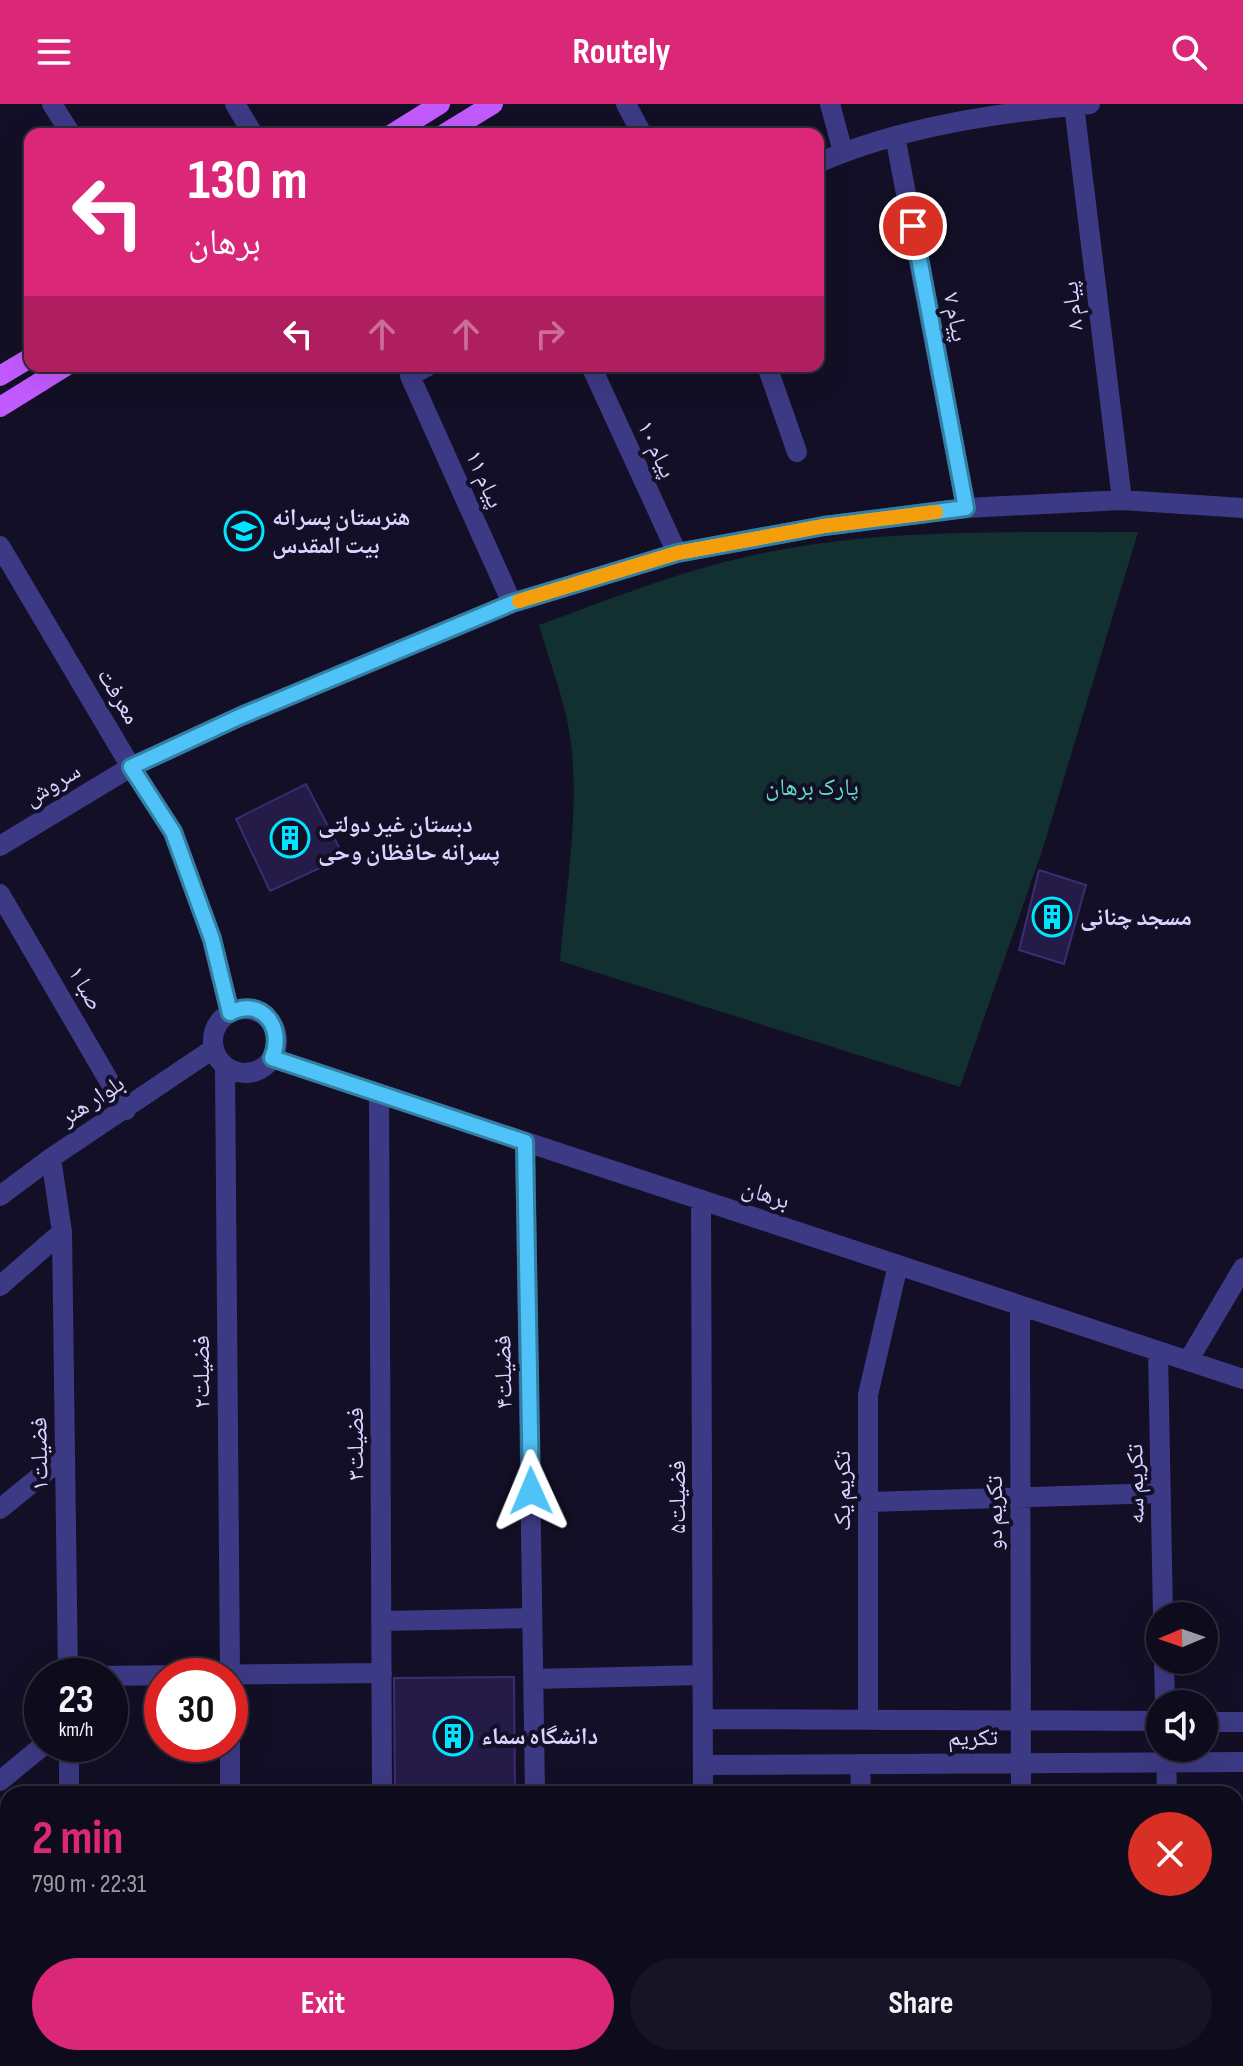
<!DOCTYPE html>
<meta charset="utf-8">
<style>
:root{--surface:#0e0b1c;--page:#171425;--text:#f1f3f6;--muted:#9b9ba3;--line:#2e2b3b;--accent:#db2777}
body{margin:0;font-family:"Sofia Sans Condensed","Noto Naskh Arabic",sans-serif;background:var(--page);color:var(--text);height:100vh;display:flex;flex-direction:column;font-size:30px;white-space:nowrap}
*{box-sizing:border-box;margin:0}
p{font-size:26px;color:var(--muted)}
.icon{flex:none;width:44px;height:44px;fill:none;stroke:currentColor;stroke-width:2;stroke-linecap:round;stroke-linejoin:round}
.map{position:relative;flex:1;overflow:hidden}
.side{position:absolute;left:0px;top:1682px;width:1244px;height:280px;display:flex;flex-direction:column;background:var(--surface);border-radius:24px 24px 0 0;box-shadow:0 8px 32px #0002,0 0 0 2px var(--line)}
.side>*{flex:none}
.hud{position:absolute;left:24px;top:24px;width:800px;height:244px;border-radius:16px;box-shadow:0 8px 32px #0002,0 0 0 2px var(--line);background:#db2777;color:#fff;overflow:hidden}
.needle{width:52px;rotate:268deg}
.tools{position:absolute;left:1146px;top:1498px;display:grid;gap:16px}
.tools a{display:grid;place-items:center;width:72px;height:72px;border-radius:50%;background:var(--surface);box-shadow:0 8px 32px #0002,0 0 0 2px var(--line);font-size:40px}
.speed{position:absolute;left:24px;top:1554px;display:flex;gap:16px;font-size:40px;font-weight:700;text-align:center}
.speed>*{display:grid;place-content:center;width:104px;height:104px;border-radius:50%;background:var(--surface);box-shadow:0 8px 32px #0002,0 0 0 2px var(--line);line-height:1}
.speed small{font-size:20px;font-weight:400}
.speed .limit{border:12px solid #d22;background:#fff;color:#111}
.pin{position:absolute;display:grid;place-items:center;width:68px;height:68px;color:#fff;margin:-34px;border:4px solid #fff;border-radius:50%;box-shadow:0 2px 8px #0007}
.me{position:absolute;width:88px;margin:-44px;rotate:359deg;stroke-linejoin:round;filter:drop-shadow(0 0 6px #0008)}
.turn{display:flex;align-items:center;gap:28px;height:168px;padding:0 32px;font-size:36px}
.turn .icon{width:104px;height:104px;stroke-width:2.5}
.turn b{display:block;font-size:56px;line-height:68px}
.lanes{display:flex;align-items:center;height:76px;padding:0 32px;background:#0003;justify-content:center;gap:40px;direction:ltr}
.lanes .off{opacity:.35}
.round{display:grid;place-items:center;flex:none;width:84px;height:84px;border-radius:42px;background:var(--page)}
.overview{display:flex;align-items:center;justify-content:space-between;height:136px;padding:0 32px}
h1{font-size:48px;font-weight:700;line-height:60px;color:var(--accent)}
.cta{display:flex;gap:16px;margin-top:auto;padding:16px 32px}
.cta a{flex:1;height:92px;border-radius:48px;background:var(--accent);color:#fff;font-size:32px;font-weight:700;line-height:92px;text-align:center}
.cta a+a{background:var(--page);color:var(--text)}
header{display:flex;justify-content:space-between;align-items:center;height:104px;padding:0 32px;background:var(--accent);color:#fff;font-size:36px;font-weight:700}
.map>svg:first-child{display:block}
.green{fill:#12302f}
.building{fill:#241b47;stroke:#3b2d73;stroke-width:2}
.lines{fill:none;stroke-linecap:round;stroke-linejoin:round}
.minor{stroke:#3d3a85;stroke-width:20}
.major{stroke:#c25bff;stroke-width:20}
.route-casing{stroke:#337fa1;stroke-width:20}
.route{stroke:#4fc3f7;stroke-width:14}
.slow{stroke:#f59e0b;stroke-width:14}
.labels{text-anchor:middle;stroke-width:8;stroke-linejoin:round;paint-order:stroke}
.street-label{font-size:24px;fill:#d9d4ff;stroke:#130f26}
.poi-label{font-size:24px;font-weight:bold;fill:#d9d4ff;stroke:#130f26;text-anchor:start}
.park-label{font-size:24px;fill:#5fe0c0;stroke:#130f26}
</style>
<header><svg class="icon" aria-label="menu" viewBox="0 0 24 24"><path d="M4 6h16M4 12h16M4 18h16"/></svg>Routely<svg class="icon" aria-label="search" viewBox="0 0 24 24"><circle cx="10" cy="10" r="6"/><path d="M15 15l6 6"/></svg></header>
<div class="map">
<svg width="1243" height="1962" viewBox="0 0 1243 1962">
<rect width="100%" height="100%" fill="#130f26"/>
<path class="green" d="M1138,428L1043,744L960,983L560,857C566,783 583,689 567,616C560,584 548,553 539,521C610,495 680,467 754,451C879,423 1010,429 1138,428Z"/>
<path class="building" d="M306,680L344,753L270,787L236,715Z
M1039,766L1086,781L1064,860L1019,846Z
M514,1573L515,1690H395L394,1574Z"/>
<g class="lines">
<path class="minor" d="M52,0L71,30
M235,0L253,30
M626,0L642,30
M830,0L843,48
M1074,1L1122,396
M895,32L966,404
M818,59C903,22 998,9 1090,0
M428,262L410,272L512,499
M591,262L677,449
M767,262L797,348
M0,442L131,663L173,728L212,835L230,909
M0,742L131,663L239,613L512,499L677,449L824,422L966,404L1122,396L1243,404
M0,790L126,1006
M213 937a32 32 0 1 1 64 0a32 32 0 1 1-64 0Z
M272,954L1243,1275
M225,963L230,1572
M379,989L382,1690
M525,1038L535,1690
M51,1054L62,1128L68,1572
M0,1092L51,1054L213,945
M701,1096L703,1690
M0,1182L62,1128
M1020,1202L1021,1690
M1158,1247L1163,1512
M1188,1257L1243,1164
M868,1398L1161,1389
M0,1405L65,1352
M381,1517L532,1514
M1164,1556L1165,1600
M97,1572L382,1569
M533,1575L703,1571
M703,1615L1160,1617
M868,1615V1291L898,1161
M1204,1618H1243
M230,1635V1690
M69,1640V1690
M1166,1644L1167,1690
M860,1660L861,1690
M703,1661L1243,1658
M0,1677L45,1640
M72,1954V1962
M233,1954V1962
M383,1954V1962
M538,1954V1962
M703,1954V1962
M867,1954V1962
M1021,1954V1962
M1132,1962L1243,1960"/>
<path class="major" d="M392,30L440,0
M444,30L493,0
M0,272L30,254
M0,303L66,262"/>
</g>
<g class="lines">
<defs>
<path id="route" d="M531,1387L525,1038L272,954C285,924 262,892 230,909L212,835L173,728L131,663L239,613L512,499L677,449L824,422L966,404L913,122"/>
</defs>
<use href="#route" class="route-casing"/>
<use href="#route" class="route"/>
<path class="slow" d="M519,497L677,449L824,422L936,408"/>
</g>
<defs>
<symbol id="school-ring" viewBox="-11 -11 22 22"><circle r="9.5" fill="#130f26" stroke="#00e5ff" stroke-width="1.5"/><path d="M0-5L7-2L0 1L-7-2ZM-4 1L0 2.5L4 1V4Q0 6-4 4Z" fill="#00e5ff"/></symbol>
<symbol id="building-ring" viewBox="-11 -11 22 22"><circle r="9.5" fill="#130f26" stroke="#00e5ff" stroke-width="1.5"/><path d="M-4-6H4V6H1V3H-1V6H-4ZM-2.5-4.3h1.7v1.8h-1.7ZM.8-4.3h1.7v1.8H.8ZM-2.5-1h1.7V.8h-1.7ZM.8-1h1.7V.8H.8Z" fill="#00e5ff"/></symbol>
</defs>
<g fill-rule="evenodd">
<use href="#school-ring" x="222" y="405" width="44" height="44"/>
<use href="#building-ring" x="268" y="712" width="44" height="44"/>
<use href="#building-ring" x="1030" y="791" width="44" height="44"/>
<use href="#building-ring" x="431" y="1610" width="44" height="44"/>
</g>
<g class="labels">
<g class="street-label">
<text transform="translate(1072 202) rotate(-97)" y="8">پیام ۸</text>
<text transform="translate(956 213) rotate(79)" y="8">پیام ۷</text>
<text transform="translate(657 345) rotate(65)" y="8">پیام ۱۰</text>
<text transform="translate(485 375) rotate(66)" y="8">پیام ۱۱</text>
<text transform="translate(119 592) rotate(59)" y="8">معرفت</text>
<text transform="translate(52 680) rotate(-31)" y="8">سروش</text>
<text transform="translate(86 884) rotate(60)" y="8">صبا ۱</text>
<text transform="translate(92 996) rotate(-33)" y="8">بلوار هنر</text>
<text transform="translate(766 1090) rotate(18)" y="8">برهان</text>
<text transform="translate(201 1268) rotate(-90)" y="8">فضیلت۲</text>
<text transform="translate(503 1268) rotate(-91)" y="8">فضیلت۴</text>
<text transform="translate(355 1340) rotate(-90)" y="8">فضیلت۳</text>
<text transform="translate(39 1350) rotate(-91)" y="8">فضیلت۱</text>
<text transform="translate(1135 1380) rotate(-91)" y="8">تکریم سه</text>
<text transform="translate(842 1387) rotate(-90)" y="8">تکریم یک</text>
<text transform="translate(677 1393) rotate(-90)" y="8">فضیلت۵</text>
<text transform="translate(994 1409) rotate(-90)" y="8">تکریم دو</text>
<text x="973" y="1641">تکریم</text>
</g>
<g class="poi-label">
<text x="272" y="421">هنرستان پسرانه<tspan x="272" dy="28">بیت المقدس</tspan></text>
<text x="318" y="728">دبستان غیر دولتی<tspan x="318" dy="28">پسرانه حافظان وحی</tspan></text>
<text x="1080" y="821">مسجد چنانی</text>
<text x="481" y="1640">دانشگاه سماء</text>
</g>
<g class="park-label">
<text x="812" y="691">پارک برهان</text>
</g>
</g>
</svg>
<div class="tools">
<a><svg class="needle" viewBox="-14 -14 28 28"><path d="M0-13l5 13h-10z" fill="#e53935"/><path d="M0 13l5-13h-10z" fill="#9b9ba3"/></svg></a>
<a><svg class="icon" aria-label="sound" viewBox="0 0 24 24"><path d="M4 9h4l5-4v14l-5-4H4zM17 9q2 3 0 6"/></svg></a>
</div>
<div class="speed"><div>23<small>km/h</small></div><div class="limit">30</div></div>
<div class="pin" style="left:913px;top:122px;background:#d93025"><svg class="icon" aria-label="arrive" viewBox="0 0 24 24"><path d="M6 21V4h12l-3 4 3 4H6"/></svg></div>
<svg class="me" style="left:531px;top:1387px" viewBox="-20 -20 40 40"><path d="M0-17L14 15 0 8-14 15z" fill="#4fc3f7" stroke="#fff" stroke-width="4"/></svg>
<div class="hud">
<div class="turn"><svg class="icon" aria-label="left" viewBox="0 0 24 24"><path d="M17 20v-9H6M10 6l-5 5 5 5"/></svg><div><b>130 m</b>برهان</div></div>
<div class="lanes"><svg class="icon" aria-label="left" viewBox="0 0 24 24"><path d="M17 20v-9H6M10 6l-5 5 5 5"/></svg><svg class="icon off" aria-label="ahead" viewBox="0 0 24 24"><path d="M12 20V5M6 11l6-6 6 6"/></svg><svg class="icon off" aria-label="ahead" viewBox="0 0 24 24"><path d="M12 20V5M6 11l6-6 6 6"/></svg><svg class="icon off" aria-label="right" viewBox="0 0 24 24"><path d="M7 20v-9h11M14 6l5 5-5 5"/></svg></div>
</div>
<section class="side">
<div class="overview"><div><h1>2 min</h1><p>790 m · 22:31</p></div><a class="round" style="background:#d93025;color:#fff"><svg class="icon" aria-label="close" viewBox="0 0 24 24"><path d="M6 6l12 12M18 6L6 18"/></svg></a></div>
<div class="cta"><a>Exit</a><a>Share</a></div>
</section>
</div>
